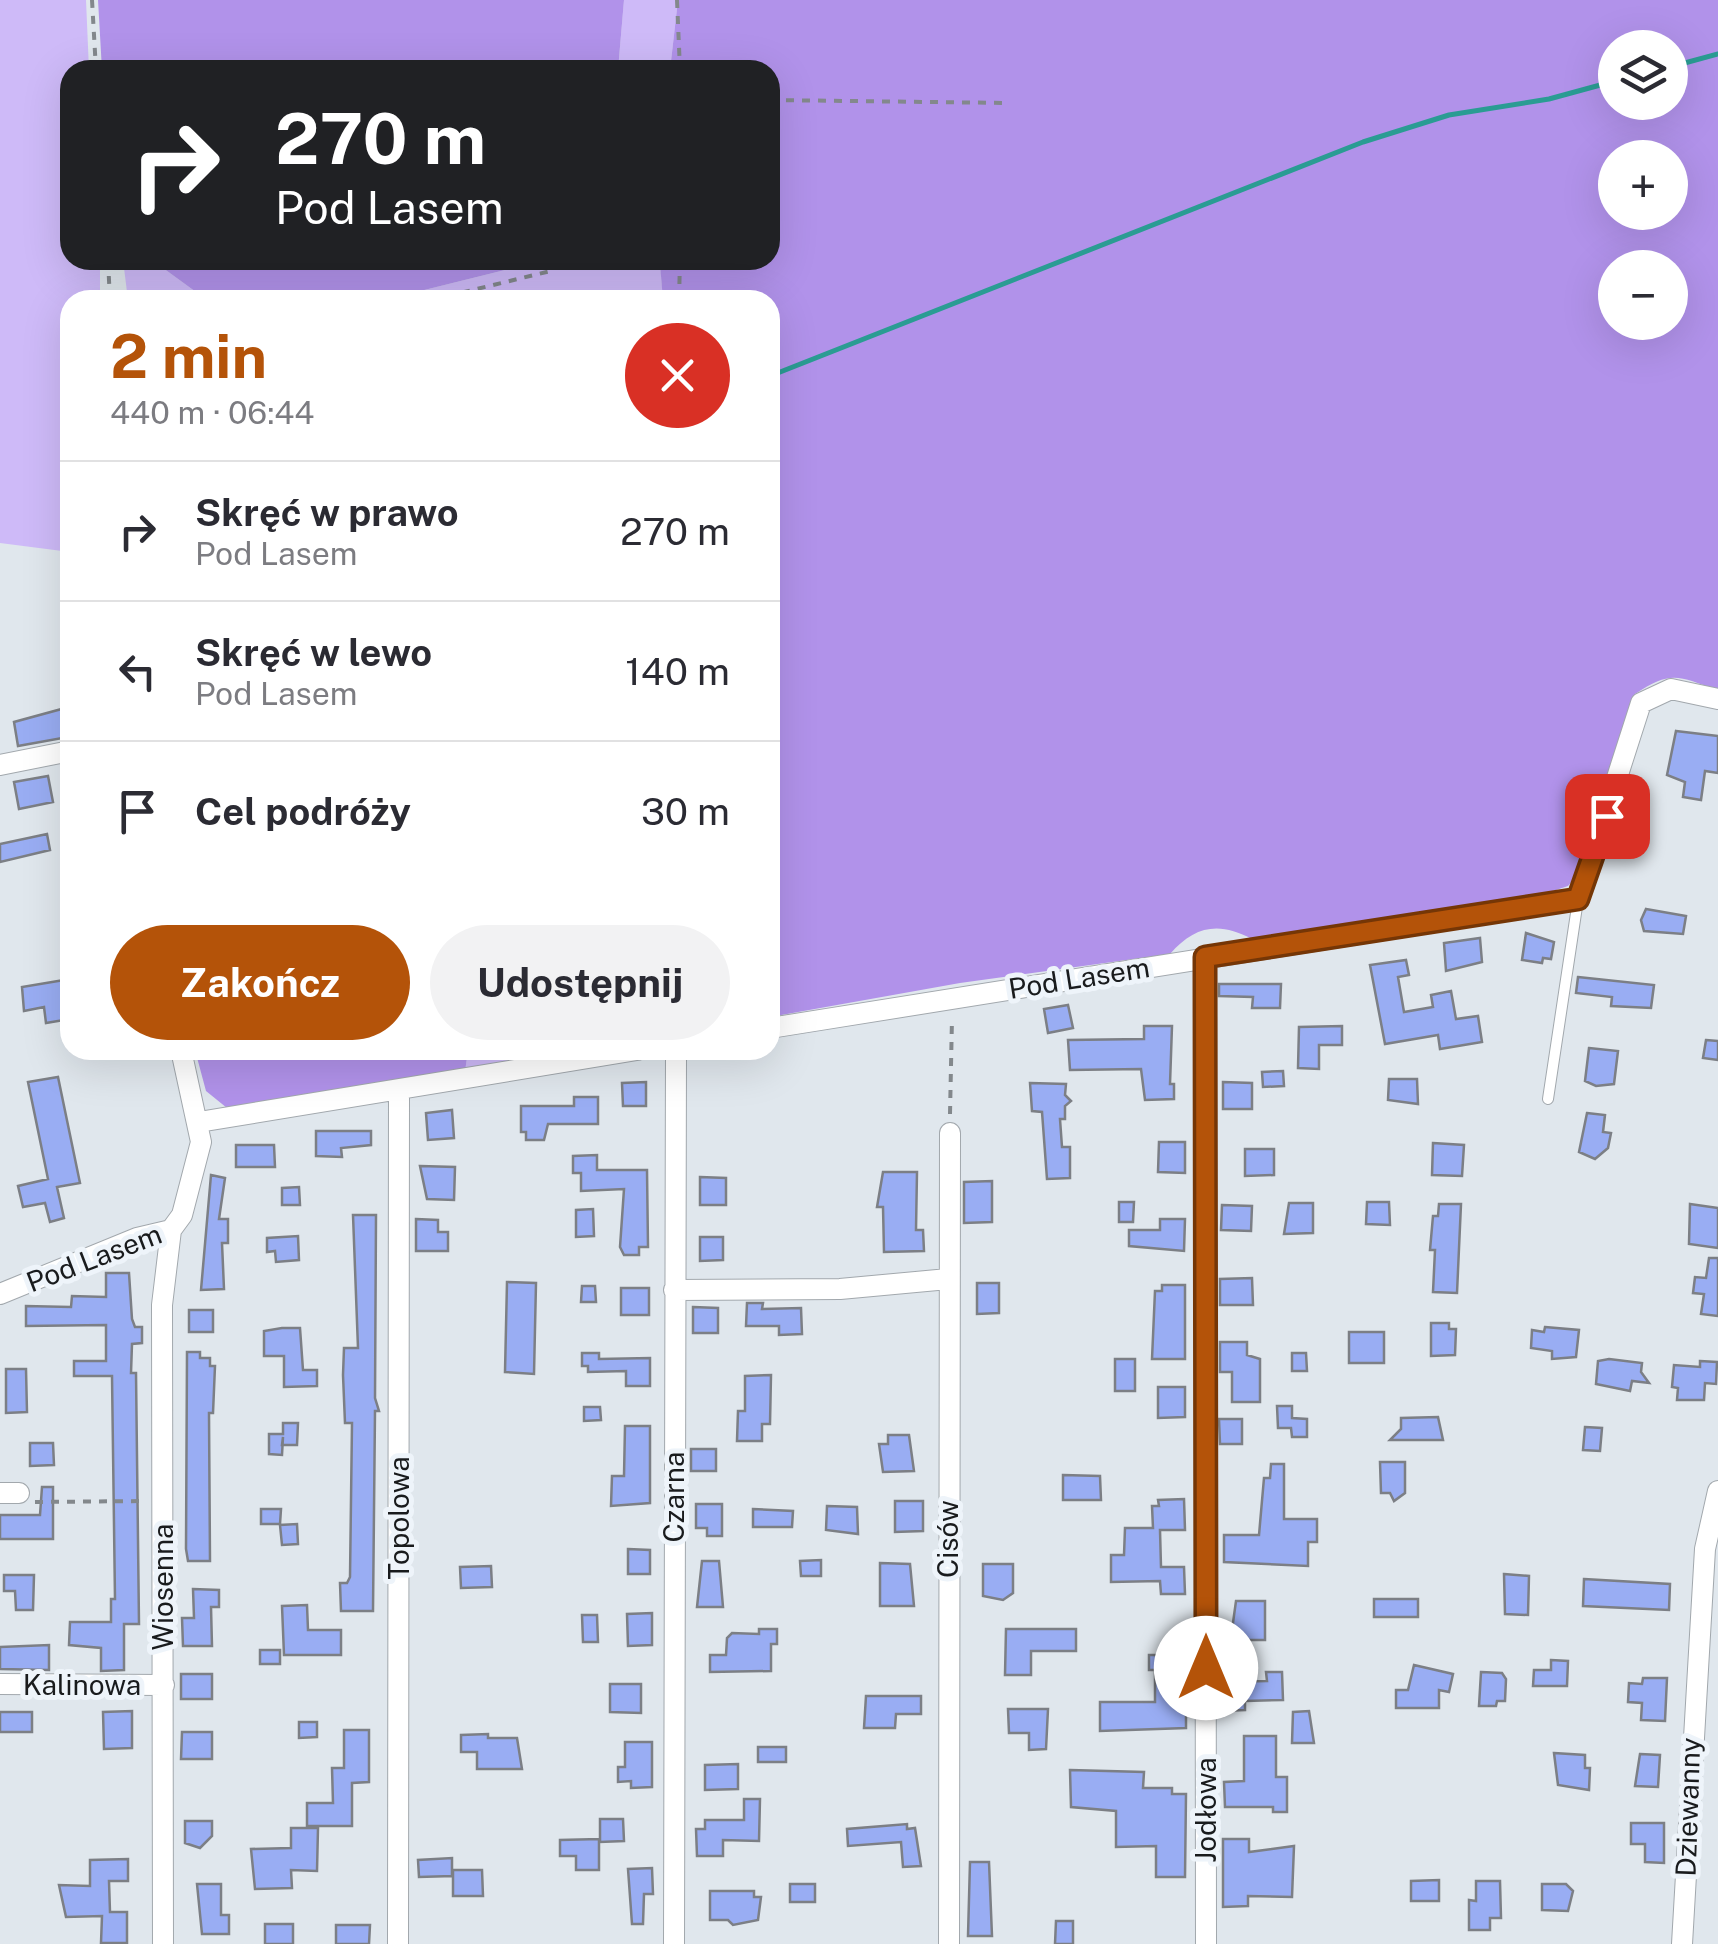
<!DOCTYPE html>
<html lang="pl">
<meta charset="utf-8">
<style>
:root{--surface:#fff;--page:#f2f2f3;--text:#2b2b33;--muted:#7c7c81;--line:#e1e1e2;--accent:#b45309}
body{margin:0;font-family:"Public Sans",sans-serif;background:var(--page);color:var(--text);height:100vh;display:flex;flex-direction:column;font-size:38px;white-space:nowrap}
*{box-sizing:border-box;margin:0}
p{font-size:32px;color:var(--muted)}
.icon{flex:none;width:55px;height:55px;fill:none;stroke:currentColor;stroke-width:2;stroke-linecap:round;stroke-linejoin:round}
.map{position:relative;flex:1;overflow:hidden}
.details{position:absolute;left:60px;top:290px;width:720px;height:770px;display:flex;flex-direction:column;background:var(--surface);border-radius:30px;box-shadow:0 10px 40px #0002}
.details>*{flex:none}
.banner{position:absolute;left:60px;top:60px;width:720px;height:210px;border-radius:30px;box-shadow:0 10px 40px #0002;background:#202124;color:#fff;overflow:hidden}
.fabs{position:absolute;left:1598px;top:30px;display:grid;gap:20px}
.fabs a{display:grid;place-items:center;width:90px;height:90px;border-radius:50%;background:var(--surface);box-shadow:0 10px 40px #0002;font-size:50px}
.pin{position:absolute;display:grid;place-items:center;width:85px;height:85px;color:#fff;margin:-42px;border-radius:20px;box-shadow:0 5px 15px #0006}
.me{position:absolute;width:110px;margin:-55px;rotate:0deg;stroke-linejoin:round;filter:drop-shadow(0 0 8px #0008)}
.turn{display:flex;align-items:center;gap:35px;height:210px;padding:0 50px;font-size:45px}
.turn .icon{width:130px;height:130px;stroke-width:2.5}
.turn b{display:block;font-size:70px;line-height:85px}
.round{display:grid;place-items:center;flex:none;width:105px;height:105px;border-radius:52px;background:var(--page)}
.headline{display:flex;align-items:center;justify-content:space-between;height:170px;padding:0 50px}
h1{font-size:60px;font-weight:700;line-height:75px;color:var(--accent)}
.cta{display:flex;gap:20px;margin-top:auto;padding:20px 50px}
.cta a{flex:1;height:115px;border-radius:60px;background:var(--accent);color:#fff;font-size:40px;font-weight:700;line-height:115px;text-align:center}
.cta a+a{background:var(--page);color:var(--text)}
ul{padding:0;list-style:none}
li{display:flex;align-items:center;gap:30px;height:140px;padding:0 50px;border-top:2px solid var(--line)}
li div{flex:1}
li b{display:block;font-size:38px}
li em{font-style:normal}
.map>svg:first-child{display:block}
.green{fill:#cebaf8}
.forest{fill:#b192ea;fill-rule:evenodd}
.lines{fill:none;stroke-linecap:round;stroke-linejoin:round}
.stream{stroke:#2a9c93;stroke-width:5}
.building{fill:#99adf3;stroke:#7c7f85;stroke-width:2.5}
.service-casing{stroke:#a2a8ad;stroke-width:12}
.minor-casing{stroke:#a2a8ad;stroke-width:22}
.path{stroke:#83888c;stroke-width:4;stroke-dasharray:8 8;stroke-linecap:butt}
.service{stroke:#fff;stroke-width:10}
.minor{stroke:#fff;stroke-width:20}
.route-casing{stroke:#753606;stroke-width:25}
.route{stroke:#b45309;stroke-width:18}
.labels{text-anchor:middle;stroke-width:10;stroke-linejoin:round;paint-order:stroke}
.street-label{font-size:28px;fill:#191b1d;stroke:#eef4fa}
</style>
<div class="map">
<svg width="1718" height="1944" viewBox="0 0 1718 1944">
<rect width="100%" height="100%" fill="#e0e7ed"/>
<path class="green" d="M0,0H86L89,70H70V260H100V300H70V552L0,543Z
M624,0H678L670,70H618Z
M123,260H152L207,300H128Z
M545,260H660L663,300H384Z
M468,1050H561L564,1054L465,1072Z"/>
<path class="forest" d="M98,0H624L618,70H102Z
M678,0H1718V690C1679,677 1672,669 1635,694L1584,868L1568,886L1541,895L1252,939C1219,921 1194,926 1170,954L960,983L770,1017V300H663L660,264V260H770V70H670ZM1615,48H1670V102H1615ZM1615,158H1670V212H1615ZM1615,268H1670V322H1615Z
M152,260H545L384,300H207Z
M195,1050H468L465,1072L227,1108L206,1091Z"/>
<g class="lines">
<path class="stream" d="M1670,67L1718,54
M770,376L1363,142L1449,115L1549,99L1615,81"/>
</g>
<path class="building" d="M69,707L68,737L18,746L14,722Z
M1676,731L1718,736V773L1705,771L1701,800L1683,797L1685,782L1667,775Z
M48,776L53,802L19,809L14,782Z
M47,834L50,850L0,862V844Z
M1646,909L1686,916L1683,934L1644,931L1641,920Z
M1526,933L1554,942L1551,959L1543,958L1542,963L1522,960Z
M1480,938L1482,962L1446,971L1444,943Z
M1406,960L1409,975L1398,977L1404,1012L1433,1007L1431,995L1451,991L1456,1019L1478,1016L1482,1042L1440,1049L1438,1035L1385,1044L1370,965Z
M1578,977L1654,985L1651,1008L1611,1006L1612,997L1576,993Z
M70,979V1019L46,1023L44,1007L24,1011L22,987Z
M1219,984H1281L1280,1008H1252L1253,997L1219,996Z
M1068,1005L1073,1028L1048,1033L1044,1009Z
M1144,1026H1172L1170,1084H1174V1099L1145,1100L1141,1069L1070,1070L1068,1040L1144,1039Z
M1342,1026V1045H1319V1069L1298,1068L1299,1027Z
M1706,1040L1718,1041V1060L1703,1058Z
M1589,1048L1618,1051L1614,1084L1596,1086L1585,1081Z
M1283,1071L1284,1086L1263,1087L1262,1072Z
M58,1077L80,1183L57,1187L64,1218L50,1222L45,1203L23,1207L18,1186L48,1179L28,1082Z
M1389,1079H1417L1418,1104L1388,1100Z
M646,1082V1106H623L622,1083Z
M1223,1082L1252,1083V1109H1223Z
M1030,1083L1066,1084L1065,1095L1071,1101L1065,1106V1119H1060L1062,1147H1070V1178L1047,1179L1042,1112L1032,1111Z
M574,1097H598V1124H548L544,1140H526V1132H521V1106H574Z
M452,1110L454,1138L428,1140L426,1113Z
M1587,1113L1605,1115L1603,1132L1611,1133L1608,1148L1595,1159L1579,1152Z
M316,1131H371V1145L341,1148L342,1157L316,1156Z
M1159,1142H1185V1173L1158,1172Z
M1433,1143L1464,1145L1462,1176L1432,1175Z
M236,1145H274L275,1167H236Z
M1245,1149H1274V1175L1245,1176Z
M597,1155V1170H647L648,1247H639V1255H624L620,1247L624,1189L581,1191V1173H573V1156Z
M420,1166L455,1167L454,1200L427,1199Z
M883,1172H917L916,1230H923L924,1251L884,1252L883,1207H877Z
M211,1175L225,1178L219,1219H228V1243H222L224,1289L201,1290Z
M700,1177L726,1178V1205H700Z
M992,1181V1222L964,1223V1182Z
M299,1187L300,1205H282V1188Z
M1119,1202H1134L1133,1222H1119Z
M1367,1202H1389L1390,1225L1366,1224Z
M1289,1203H1313V1233L1284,1234Z
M1439,1204H1461L1457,1293L1433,1292L1435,1250H1430L1433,1216H1438Z
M1690,1204L1718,1208V1248L1689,1244Z
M1222,1205L1252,1206L1251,1231L1221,1230Z
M593,1209L594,1236L576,1237V1210Z
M353,1215H376L375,1398L379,1411H375L373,1611H341L340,1583H347L350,1577L352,1423H345L343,1375L344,1348H358Z
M416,1219L438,1220V1232H448V1251H416Z
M1160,1219H1185L1184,1251L1129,1246V1230H1160Z
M298,1236L299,1260L276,1262L275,1251L267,1252V1238Z
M700,1237H723V1260L700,1261Z
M1709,1258H1718V1316L1701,1314L1704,1294L1693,1293L1695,1277L1706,1278Z
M106,1273H129L132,1319L135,1327H142V1343L132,1344L131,1373H136L139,1624H124V1670L101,1671V1648L69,1645L70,1622H111V1599H115L112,1376H74V1361H106V1325L26,1326V1306L71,1307L72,1296L106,1297Z
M1252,1278L1253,1305H1220V1279Z
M507,1282L536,1283L534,1374L505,1372Z
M977,1283H999V1313L977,1314Z
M1162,1285H1185V1359H1152L1155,1291H1162Z
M582,1286H595L596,1302H581Z
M621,1288H649V1315H621Z
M747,1303H763L762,1309L801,1308L802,1334L779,1335V1326H746Z
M693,1307L718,1308V1333H693Z
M189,1310H213V1332H189Z
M1431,1323H1449V1329H1456L1455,1355L1431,1356Z
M1545,1327L1579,1330L1576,1357L1552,1359V1351L1531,1348L1532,1330L1544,1332Z
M282,1328H300L303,1370H317V1386L284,1387V1356H264V1331Z
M1349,1332H1384V1363H1349Z
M1220,1342H1247V1355L1260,1359V1402H1232V1372H1220Z
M187,1352H200V1358H210V1366H215L213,1413H209L210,1561H188L186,1549Z
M582,1353H599V1359L650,1358V1386H626V1371L588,1372V1366H582Z
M1292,1353H1306L1307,1371H1292Z
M1115,1359H1135V1391H1115Z
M1609,1359L1642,1363L1641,1372L1649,1383L1632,1381L1630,1391L1596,1384L1598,1361Z
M1700,1361L1717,1362L1716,1384L1705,1383L1704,1400H1677L1678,1388L1672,1387L1674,1365L1700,1367Z
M6,1369H26L27,1412L6,1413Z
M771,1375L770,1424H762V1441H737L738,1411H745V1376Z
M1158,1387H1185V1417L1158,1418Z
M1277,1406H1292V1418L1307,1419V1437H1292L1291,1428H1278Z
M584,1407H600L601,1420L584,1421Z
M1438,1417L1443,1440H1390L1401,1429V1418Z
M1219,1419H1242V1444H1220Z
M283,1423H298L297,1445H282L283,1437L282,1455L269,1454V1434H283Z
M625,1426H650V1503L611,1506L612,1476H624Z
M1585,1427L1602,1428L1600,1451L1583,1450Z
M888,1435H909L914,1471L883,1472L879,1444H888Z
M30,1443H53L54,1465L30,1466Z
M691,1449H716V1471H691Z
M1380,1462H1405V1493L1394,1501L1390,1493H1381Z
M1271,1464H1284V1519H1317V1542H1308V1566L1224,1562V1535H1259L1264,1478H1270Z
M1063,1475L1100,1476L1101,1500H1063Z
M42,1487H53V1539H0V1515H40Z
M1184,1499L1185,1530H1160L1161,1567H1184L1185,1594H1161L1160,1581L1111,1582V1555H1124L1125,1528H1153L1152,1506H1159L1158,1500Z
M895,1501H923V1531L895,1532Z
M696,1504H722V1536H707V1528H696Z
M827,1506L857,1507L858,1534L826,1530Z
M261,1509H281L280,1524H261Z
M753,1509L793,1511L792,1527H753Z
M297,1524L298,1544L282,1545L280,1525Z
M628,1549L650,1550V1574H628Z
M821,1560V1576H801L800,1561Z
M702,1561H719L723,1607H697Z
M880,1563L910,1564L914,1606H880Z
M983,1564H1013V1593L1003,1600L983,1596Z
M491,1566L492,1587L461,1588L460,1567Z
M1504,1574L1529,1576L1528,1615L1505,1614Z
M4,1575H34L33,1610H16L15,1591H4Z
M1584,1579L1670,1584L1669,1610L1583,1606Z
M193,1589L219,1590V1607H211L212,1646H183L182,1618H194Z
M1374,1599H1418V1617H1374Z
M1236,1601H1265V1640H1236V1630H1232Z
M307,1605L308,1630H341V1655H284L282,1606Z
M652,1613V1645L628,1646L627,1614Z
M582,1615H597L598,1642H583Z
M759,1629H777V1644H771V1671L710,1672V1655H726L727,1638L732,1633L759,1634Z
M1006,1629H1076V1651H1031V1675H1005Z
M49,1645V1670L0,1669V1647Z
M260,1650H280V1664H260Z
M1149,1655H1179V1702H1186V1728L1100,1731V1702H1155V1670H1149Z
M1551,1660L1568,1661L1567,1686H1533L1534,1670H1551Z
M1414,1665L1453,1674L1449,1692L1439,1690V1708H1396V1690H1408Z
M1266,1672H1282L1283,1700L1245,1701V1710L1221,1711L1220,1682L1267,1681Z
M1481,1672L1502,1673L1506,1679L1505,1701H1497L1496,1706H1479Z
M181,1674H212V1699H181Z
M1643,1678H1667L1665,1721L1641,1720L1642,1703L1628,1702L1629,1683L1642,1684Z
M610,1684H641V1713L610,1712Z
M866,1696H921V1714H896L895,1728H864Z
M1008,1709H1048L1046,1749L1029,1750V1733H1009Z
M132,1711V1748L104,1749L103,1712Z
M1309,1711L1314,1743H1292L1293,1712Z
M0,1712H32V1732H0Z
M299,1722H317V1737L299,1738Z
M344,1730H369V1782L352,1783V1826H307V1803H333L332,1768H344Z
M182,1732H212V1759H181Z
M488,1734V1738H517L522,1769H477V1752H461V1735Z
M1244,1736H1276V1777H1287V1812H1273V1807H1225L1224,1782L1244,1781Z
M625,1742H652V1787L631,1788V1781L618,1782V1767H625Z
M758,1747H786V1762H758Z
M1554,1753L1585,1755V1768H1590L1589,1790L1558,1785Z
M1640,1754L1660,1755L1658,1787L1635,1786Z
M738,1764V1789L705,1790V1765Z
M1070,1770L1144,1772L1143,1788H1172V1794H1186L1185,1877H1156V1846L1116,1847V1811L1071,1807Z
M744,1799H760L759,1841L723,1840V1856H697L696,1829H705V1820H744Z
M600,1819H623L624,1841L600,1842Z
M185,1821H212V1836L200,1848L185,1843Z
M1631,1823H1664V1863L1645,1862V1844H1631Z
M907,1824V1829L915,1828L921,1866L903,1867L901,1842L848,1846L847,1829Z
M291,1828H318L317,1871L291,1870L292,1888L255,1889L251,1849L291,1848Z
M599,1839V1870H576V1856H560V1840Z
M1223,1839H1249V1852L1294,1846L1292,1897L1248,1896V1906L1223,1907Z
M452,1858V1876L419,1877L418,1860Z
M128,1859V1881H109L110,1912H127V1943H101L102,1916L66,1917L59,1885L90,1886V1860Z
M970,1862H989L992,1936H968Z
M652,1868L653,1894H644L643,1924H632L628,1869Z
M453,1870H482L483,1896H453Z
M1439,1880V1901H1411V1881Z
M1476,1881H1500L1501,1918H1490V1930H1469V1900L1476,1901Z
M197,1884H221V1915H229V1934H202Z
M790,1884H815V1902H790Z
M1542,1884H1566L1573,1891L1568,1911L1542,1910Z
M710,1891H754V1897H761L758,1920L733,1925L728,1920H710Z
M1056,1921H1073V1944H1055Z
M265,1924H293V1944H265Z
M336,1925H370L369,1944H336Z"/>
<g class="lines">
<defs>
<path id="service" d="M1548,1099L1578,900"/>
<path id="minor" d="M0,765L70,751
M1205,957L1206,1944
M770,1028L1578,899L1641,703L1671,689L1718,699
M199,1122L637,1050
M674,1290L840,1289L948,1279
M0,1294L137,1238L171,1230L182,1215L201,1142L181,1050
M0,1493H19
M0,1684L164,1685
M163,1944L162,1305L171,1230
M398,1944L399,1092
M674,1944L676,1050
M949,1944L950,1133
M1682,1944L1705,1549L1718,1491"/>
</defs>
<use href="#service" class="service-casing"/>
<use href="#minor" class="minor-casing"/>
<path class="path" d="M92,0L96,70
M677,0L680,70
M770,100L1009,103
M108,260L110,300
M431,300L555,270
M679,300L680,260
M950,1114L952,1018
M35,1502L146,1501"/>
<use href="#service" class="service"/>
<use href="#minor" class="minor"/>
</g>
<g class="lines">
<defs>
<path id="route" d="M1206,1668L1205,957L1578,899L1607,816"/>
</defs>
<use href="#route" class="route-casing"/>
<use href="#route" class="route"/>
</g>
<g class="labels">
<g class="street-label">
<text transform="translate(1079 978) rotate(-9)" y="10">Pod Lasem</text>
<text transform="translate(94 1258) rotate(-21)" y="10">Pod Lasem</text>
<text transform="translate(674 1497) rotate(-90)" y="10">Czarna</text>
<text transform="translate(399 1518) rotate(-90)" y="10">Topolowa</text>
<text transform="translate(948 1539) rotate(-90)" y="10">Cisów</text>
<text transform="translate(163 1587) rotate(-90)" y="10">Wiosenna</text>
<text x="82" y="1695">Kalinowa</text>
<text transform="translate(1688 1807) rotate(-88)" y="10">Dziewanny</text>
<text transform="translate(1206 1810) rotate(-90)" y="10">Jodłowa</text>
</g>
</g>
</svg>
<div class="fabs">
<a><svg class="icon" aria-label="layers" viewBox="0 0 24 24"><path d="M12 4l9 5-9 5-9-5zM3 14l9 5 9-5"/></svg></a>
<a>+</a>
<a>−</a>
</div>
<div class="pin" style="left:1607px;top:816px;background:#d93025"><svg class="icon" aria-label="arrive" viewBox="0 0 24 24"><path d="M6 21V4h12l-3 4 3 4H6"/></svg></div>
<svg class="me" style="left:1206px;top:1668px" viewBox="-20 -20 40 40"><circle r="19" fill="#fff"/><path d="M0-13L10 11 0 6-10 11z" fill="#b45309"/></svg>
<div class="banner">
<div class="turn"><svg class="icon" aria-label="right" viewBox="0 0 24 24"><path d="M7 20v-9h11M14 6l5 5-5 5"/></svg><div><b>270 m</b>Pod Lasem</div></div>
</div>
<section class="details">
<div class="headline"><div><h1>2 min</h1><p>440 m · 06:44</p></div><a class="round" style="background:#d93025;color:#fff"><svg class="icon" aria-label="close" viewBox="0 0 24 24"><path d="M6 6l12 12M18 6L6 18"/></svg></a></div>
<ul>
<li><svg class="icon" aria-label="right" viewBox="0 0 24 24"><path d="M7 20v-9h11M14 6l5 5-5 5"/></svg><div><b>Skręć w prawo</b><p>Pod Lasem</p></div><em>270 m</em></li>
<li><svg class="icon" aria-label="left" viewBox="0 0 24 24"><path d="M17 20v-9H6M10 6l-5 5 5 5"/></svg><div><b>Skręć w lewo</b><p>Pod Lasem</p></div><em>140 m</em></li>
<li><svg class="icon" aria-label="arrive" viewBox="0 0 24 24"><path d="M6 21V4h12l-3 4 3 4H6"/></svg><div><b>Cel podróży</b></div><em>30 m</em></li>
</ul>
<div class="cta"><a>Zakończ</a><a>Udostępnij</a></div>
</section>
</div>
